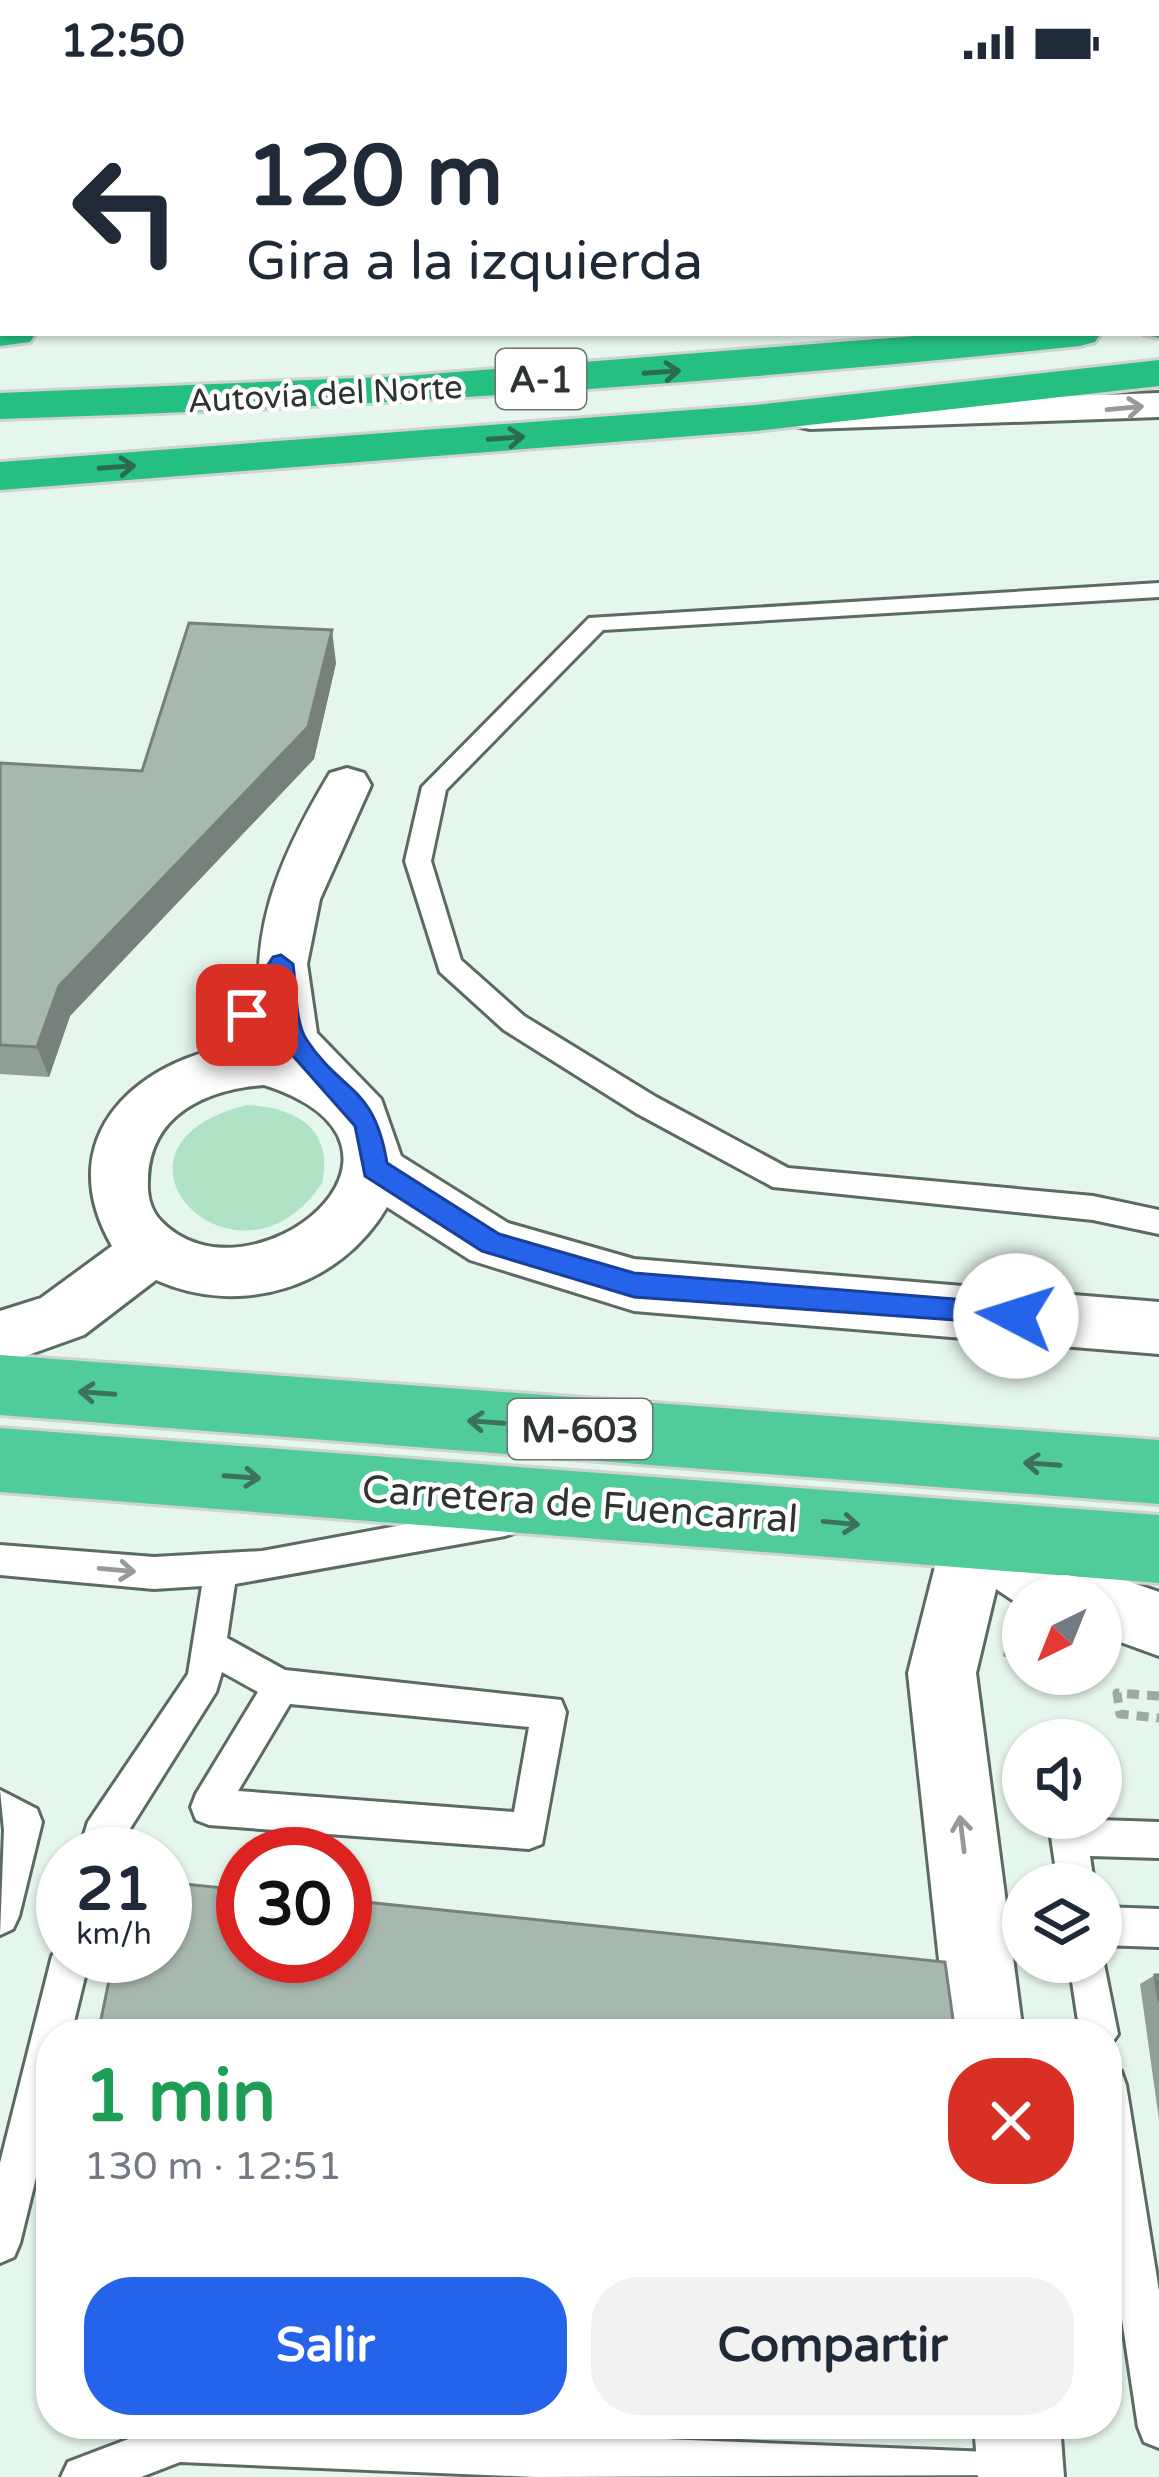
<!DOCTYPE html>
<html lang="es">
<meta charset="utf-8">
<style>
:root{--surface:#fff;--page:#f2f2f3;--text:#1f2937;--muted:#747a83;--accent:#2563eb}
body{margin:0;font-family:"Varela Round",sans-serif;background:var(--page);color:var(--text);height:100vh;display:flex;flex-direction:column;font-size:45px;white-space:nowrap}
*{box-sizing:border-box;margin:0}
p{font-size:39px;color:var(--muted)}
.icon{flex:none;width:66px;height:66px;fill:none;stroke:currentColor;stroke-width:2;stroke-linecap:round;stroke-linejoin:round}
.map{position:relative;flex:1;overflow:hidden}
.drawer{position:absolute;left:36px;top:1935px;width:1086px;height:420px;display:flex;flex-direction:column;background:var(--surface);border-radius:48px;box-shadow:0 3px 9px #0004}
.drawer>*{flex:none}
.top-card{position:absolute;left:0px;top:0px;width:1161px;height:252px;box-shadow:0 3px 9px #0004;background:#fff;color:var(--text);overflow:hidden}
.needle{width:78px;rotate:223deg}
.tools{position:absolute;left:1002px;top:1491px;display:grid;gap:24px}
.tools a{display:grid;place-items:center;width:120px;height:120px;border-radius:50%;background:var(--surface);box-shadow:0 3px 9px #0004;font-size:60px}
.speed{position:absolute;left:36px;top:1743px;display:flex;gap:24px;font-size:60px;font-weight:700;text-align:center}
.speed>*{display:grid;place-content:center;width:156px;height:156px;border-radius:50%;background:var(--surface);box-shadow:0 3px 9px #0004;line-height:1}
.speed small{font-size:30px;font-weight:400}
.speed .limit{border:18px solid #d22;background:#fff;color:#111}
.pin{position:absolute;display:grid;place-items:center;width:102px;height:102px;color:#fff;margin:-51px;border-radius:24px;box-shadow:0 6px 18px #0006}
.me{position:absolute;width:132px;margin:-66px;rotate:275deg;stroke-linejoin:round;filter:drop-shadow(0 0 9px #0008)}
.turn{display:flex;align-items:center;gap:42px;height:252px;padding:0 48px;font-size:54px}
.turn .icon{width:156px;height:156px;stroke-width:2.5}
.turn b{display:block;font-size:84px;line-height:102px}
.round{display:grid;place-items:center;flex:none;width:126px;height:126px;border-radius:48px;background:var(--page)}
.head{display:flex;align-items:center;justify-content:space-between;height:204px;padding:0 48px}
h1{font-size:72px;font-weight:800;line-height:90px;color:#1e9e55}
.button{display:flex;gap:24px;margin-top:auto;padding:24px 48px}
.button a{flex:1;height:138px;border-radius:48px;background:var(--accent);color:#fff;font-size:48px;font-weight:800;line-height:138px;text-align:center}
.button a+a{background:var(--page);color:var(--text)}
.status{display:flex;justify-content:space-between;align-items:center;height:84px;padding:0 60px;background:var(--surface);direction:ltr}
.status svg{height:33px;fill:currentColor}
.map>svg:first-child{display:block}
.green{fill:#b0e2c6}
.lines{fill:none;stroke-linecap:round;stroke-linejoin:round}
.service-casing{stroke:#5b6b62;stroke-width:6}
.minor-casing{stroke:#5b6b62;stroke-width:6}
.trunk-casing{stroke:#d1d3d2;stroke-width:6}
.motorway-casing{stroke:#d1d3d2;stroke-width:6}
.path-far1{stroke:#9daaa2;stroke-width:8;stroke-dasharray:9 6;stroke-linecap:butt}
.path{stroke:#9daaa2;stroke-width:9;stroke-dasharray:12 8;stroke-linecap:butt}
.service{fill:#fff;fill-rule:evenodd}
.minor{fill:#fff;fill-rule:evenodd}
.trunk{fill:#50cc9a;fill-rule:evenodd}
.motorway{fill:#25bf81;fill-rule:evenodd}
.wall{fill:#909e96}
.shaded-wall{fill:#75817a}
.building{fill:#a7b8ae;stroke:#75817a;stroke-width:3}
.oneway{stroke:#2a6c51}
.oneway2{stroke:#969a98}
.oneway3{stroke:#3c715b}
.route{fill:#2563eb;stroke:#184099;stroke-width:3}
.labels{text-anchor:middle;stroke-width:9;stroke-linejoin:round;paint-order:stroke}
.far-street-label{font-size:33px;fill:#2e3531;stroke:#fff}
.shield{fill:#fff;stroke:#6d726f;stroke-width:3}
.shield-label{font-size:36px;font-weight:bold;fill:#2e3531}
.street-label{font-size:39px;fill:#2e3531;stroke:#fff}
</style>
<div class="status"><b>12:50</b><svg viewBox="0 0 49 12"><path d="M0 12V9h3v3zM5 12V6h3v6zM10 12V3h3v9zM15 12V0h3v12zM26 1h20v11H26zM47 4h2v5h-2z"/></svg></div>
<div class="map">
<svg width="1159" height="2393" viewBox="0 0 1159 2393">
<rect width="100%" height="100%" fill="#e5f6ec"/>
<path class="green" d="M247,1021C296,1023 334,1045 322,1099C238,1226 78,1063 247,1021Z"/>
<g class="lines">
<defs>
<path id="service" d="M60,0H80L82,3H62Z
M357,0H378L380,3H359Z
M624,0H640L642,3H626Z
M1059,0H1076L1078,3H1061Z
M1159,2V12H1158V3H1154Z
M1159,499V513L603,546L446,706L431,777L461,876L524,932L656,1013L788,1084L1093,1112L1159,1126V1150L1093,1136L773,1103L636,1029L504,946L440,888L405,777L422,703L589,534Z
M505,1422L517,1426L521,1437L517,1448L505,1452L235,1500L227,1554L285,1586L561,1616L566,1628L542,1760L529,1765L209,1741L196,1736L191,1723L196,1710L258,1608L222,1588L216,1608L114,1770H78L88,1738L188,1590L202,1502L154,1505L0,1491V1461L154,1473L262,1467ZM290,1620L529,1643L514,1728L238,1707Z
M0,1706L37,1725L42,1738L19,1832L13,1845L0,1851L4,1746Z
M1069,1735L1159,1738V1774L1090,1772L1094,1800H1058L1051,1753L1056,1740Z
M1023,1823V1861L973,1862L960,1856L954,1843L960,1830L973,1824Z
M1101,1823L1159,1825V1863L1101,1861Z
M63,1857V1872H90L71,1950H51V2032L20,2159L14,2173L0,2179V2079L52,1872Z
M1101,1865L1118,1950L1107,1966V1950H1080L1069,1878H1101Z
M1107,1982L1121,1987L1126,2001L1159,2207V2364L1144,2358L1138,2343L1107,2134Z
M168,2340H290L1015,2369L1030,2376L1037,2391L535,2393L180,2378L141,2393H61L68,2378Z"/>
<path id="minor" d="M1158,59H1159V79H1158Z
M0,137H3V159H0Z
M1159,309V333L810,345L796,342L790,333L796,324L810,321Z
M347,684L364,689L371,701L320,815L307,880L317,949L381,1015L401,1072L508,1139L634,1175L1159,1218V1270L634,1227L470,1176L387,1123C340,1203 242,1234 156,1196L84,1251L0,1281V1227L41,1214L112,1162C44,1044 153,963 265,958C244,854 277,777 330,689ZM264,1001C457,1063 249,1228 161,1137C150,1126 147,1110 148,1095C150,1030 207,1005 264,1001Z
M976,1421L999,1429L1061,1474L1159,1508V1572L1101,1551V1512H1023V1523L996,1505L976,1589L1023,1950H947L908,1589L943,1451L953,1429Z
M974,2340H1060L1064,2393H978Z"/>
<path id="trunk" d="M0,1271L1159,1356V1420L0,1331Z
M0,1344L1159,1431V1499L0,1408Z"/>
<path id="motorway" d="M1158,120H1159V144H1158Z
M0,162H3V186H0Z
M1159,228V254L1143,250L1158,249Z
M0,236L3,249H36L30,258L0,262Z
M953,249H1101L1095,258L1080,262C721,299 361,324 0,335V309L406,292Z
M1159,276V302L756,347L0,406V378L756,321Z"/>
</defs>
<use href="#service" class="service-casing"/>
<use href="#minor" class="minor-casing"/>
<use href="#trunk" class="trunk-casing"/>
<use href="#motorway" class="motorway-casing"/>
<path class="path-far1" d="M1004,1568L1010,1569"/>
<path class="path" d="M1004,1568L1023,1571
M1159,1612L1117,1609L1120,1630L1159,1634"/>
<use href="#service" class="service"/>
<use href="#minor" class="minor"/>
<use href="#trunk" class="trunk"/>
<use href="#motorway" class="motorway"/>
</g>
<path class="wall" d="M155,0H309L310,3H162Z
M385,0H480L474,3H392Z
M524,0H596L591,3H532Z
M336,579L314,675L70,932L49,993L0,990V679L142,687Z
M1155,1891H1159V2036L1140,1900Z"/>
<path class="shaded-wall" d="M287,0H309L310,3H281Z
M436,0H480L474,3H436Z
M565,0H596L591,3H565Z
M714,0H784L783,3H714Z
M898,0H925L897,3Z
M332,546L336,579L314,675L70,932L49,993L37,963L59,902Z"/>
<path class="building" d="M193,0H287L281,3H200Z
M189,539L332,546L308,643L59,902L37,963L0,961V679L142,687Z
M165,1798L243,1806V1872H345V1816L945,1878L955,1950H98L114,1872H165Z
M1155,1891H1159V1918Z"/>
<defs><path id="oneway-shaft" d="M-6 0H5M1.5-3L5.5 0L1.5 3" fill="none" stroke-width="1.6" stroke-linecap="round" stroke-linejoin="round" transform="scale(3)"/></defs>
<g class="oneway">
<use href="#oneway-shaft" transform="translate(662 288) rotate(-4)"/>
<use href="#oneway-shaft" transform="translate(506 354) rotate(-4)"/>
<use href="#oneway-shaft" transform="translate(117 383) rotate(-4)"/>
</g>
<g class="oneway2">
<use href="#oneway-shaft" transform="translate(1125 324) rotate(-5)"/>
<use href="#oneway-shaft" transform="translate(117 1486) rotate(5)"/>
<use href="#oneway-shaft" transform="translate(962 1750) rotate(-97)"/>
</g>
<g class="oneway3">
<use href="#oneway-shaft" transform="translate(97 1309) rotate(-176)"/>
<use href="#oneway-shaft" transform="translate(486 1338) rotate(-176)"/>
<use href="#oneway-shaft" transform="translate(1042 1380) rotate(-176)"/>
<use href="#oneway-shaft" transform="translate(242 1393) rotate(4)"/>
<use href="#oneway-shaft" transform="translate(841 1439) rotate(5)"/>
</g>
<path class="route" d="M281,871L293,880C296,900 295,938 306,955C342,1010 374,1000 387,1079L499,1150L634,1189L1016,1220L1026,1224V1241L634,1213L482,1167L365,1092L355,1042L279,956L273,911L256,938H238L235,931L273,873Z"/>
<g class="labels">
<g class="far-street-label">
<text transform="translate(325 309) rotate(-3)" y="12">Autovía del Norte</text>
</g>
<g class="shield">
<rect x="496" y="265" width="90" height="60" rx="9"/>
<rect x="508" y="1315" width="144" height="60" rx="9"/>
</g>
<g class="shield-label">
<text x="541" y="308">A-1</text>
<text x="580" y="1358">M-603</text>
</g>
<g class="street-label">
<text transform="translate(580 1419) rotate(4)" y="14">Carretera de Fuencarral</text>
</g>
</g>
</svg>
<div class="tools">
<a><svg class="needle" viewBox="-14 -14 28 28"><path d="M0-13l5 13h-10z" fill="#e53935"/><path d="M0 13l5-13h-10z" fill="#747a83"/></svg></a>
<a><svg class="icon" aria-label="sound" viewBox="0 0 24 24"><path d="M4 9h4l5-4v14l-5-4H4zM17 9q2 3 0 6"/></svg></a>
<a><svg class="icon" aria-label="layers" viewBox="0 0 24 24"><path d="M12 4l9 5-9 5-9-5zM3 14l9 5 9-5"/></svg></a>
</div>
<div class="speed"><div>21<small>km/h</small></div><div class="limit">30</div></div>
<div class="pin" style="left:247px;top:931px;background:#d93025"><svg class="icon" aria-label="arrive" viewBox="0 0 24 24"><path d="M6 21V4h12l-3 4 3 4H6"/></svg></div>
<svg class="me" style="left:1016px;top:1232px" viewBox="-20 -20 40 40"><circle r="19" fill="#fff"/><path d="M0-13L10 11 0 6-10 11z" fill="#2563eb"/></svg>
<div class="top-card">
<div class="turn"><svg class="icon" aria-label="left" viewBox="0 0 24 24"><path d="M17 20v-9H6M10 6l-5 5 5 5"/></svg><div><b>120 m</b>Gira a la izquierda</div></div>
</div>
<section class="drawer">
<div class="head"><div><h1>1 min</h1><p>130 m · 12:51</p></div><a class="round" style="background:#d93025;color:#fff"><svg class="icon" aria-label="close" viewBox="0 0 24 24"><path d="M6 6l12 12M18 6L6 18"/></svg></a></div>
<div class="button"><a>Salir</a><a>Compartir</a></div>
</section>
</div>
